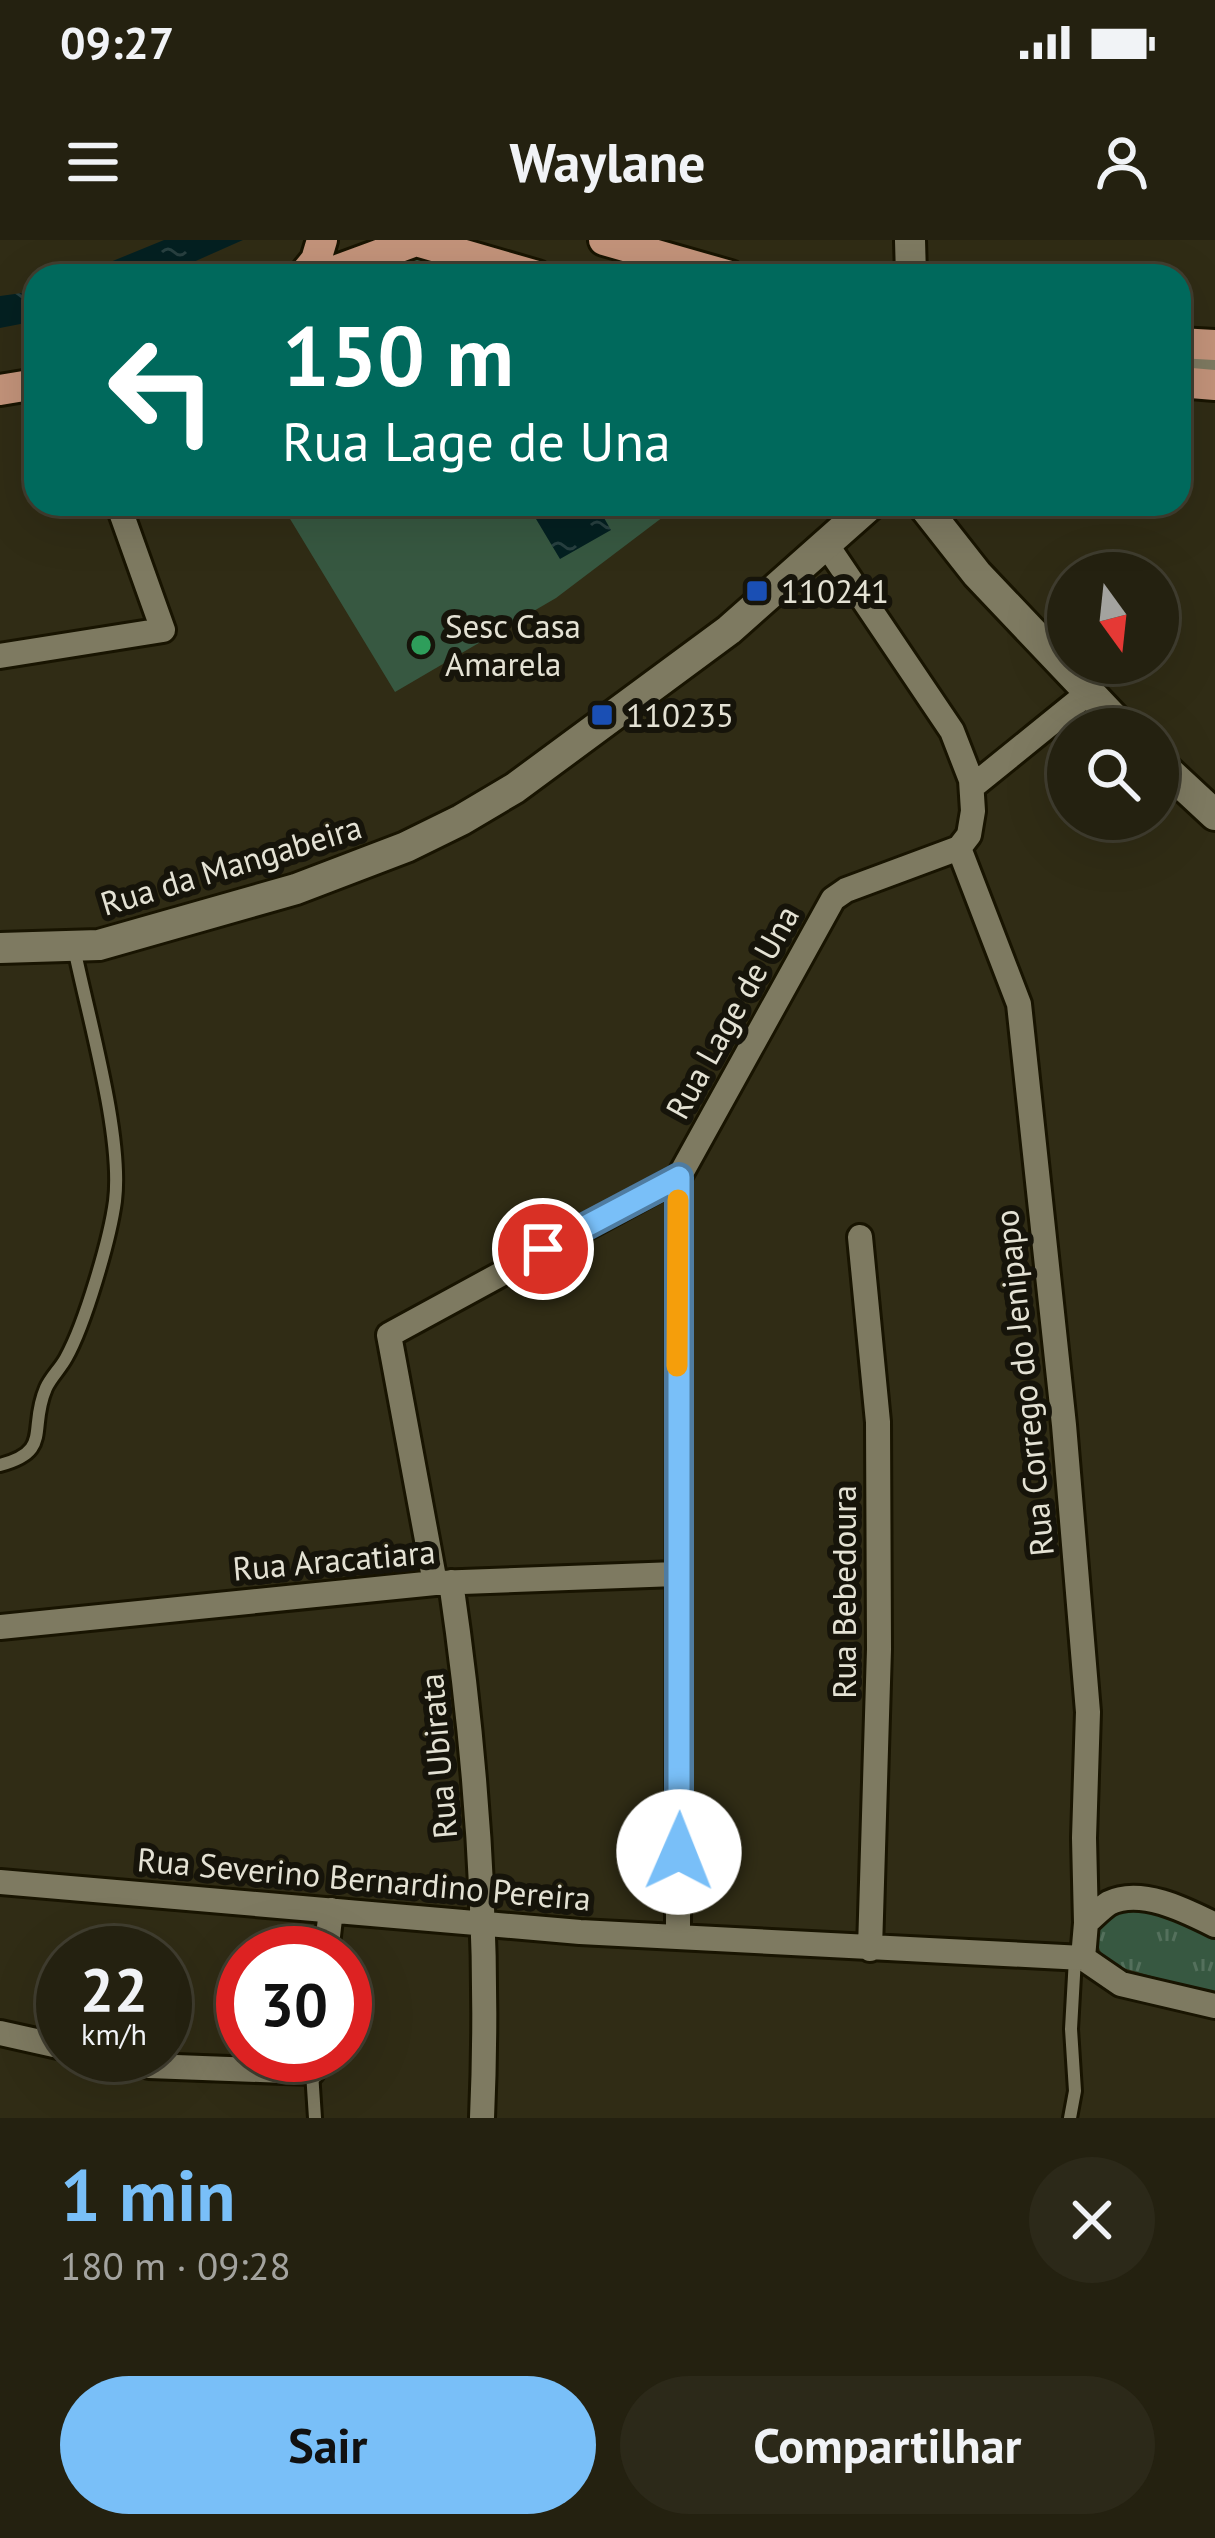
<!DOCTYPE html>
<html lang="pt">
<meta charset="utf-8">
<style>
:root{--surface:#242110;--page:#2c2919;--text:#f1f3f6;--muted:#a3a39f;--line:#413e30;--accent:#79bff8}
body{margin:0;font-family:"PT Sans",sans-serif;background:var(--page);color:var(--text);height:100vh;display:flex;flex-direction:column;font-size:45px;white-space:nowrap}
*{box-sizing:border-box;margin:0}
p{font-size:39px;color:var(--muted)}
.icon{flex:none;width:66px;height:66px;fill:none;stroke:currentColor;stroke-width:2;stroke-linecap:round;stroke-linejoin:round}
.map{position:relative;height:1878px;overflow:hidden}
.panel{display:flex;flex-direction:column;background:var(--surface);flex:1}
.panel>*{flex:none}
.banner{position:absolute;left:24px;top:24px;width:1167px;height:252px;border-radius:36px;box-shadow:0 12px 48px #0002,0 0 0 3px var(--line);background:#00695c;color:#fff;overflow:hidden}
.needle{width:78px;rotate:165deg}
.tools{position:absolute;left:1047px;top:312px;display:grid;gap:24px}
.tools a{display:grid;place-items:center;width:132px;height:132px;border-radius:50%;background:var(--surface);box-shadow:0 12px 48px #0002,0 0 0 3px var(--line);font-size:60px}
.speed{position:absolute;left:36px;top:1686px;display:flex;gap:24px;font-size:60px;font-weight:700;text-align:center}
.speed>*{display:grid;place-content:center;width:156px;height:156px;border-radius:50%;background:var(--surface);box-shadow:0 12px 48px #0002,0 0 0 3px var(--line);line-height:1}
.speed small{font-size:30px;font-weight:400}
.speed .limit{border:18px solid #d22;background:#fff;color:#111}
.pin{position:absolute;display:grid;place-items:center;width:102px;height:102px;color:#fff;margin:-51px;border:6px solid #fff;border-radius:50%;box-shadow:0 3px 12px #0007}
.me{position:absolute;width:132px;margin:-66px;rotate:1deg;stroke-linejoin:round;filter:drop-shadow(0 0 9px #0008)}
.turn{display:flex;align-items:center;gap:42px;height:252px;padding:0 60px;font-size:54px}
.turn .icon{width:156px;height:156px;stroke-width:2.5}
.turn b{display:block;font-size:84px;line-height:102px}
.round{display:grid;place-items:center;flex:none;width:126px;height:126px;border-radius:63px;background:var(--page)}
.head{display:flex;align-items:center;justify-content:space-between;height:204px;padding:0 60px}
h1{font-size:72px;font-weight:600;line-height:90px;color:var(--accent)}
.button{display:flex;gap:24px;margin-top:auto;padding:24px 60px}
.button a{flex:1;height:138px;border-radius:72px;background:var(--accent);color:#111;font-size:48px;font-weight:600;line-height:138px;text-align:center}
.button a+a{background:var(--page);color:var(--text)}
.status{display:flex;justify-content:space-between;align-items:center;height:84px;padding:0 60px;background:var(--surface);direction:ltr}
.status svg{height:33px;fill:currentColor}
header{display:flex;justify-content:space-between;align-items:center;height:156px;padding:0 60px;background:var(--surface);font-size:54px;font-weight:600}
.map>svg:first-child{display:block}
.park{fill:url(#park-tufts)}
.pitch{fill:#375841}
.water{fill:url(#water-ripples)}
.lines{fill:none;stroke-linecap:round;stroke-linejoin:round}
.service-casing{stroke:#181401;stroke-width:18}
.pedestrian-casing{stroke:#181401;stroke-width:24}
.minor-casing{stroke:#181401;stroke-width:30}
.tertiary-casing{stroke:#181401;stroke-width:36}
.primary-casing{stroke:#181401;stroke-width:36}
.service{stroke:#7e7a61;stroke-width:12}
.pedestrian{stroke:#7e7a61;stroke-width:18}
.minor{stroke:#7e7a61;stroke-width:24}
.tertiary{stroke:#7e7a61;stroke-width:30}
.primary{stroke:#c3937a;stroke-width:30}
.route-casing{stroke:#4f7ca1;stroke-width:30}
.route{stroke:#79bff8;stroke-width:21}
.slow{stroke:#f59e0b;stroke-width:21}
.transit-dot{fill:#1a4fb4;stroke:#16140a;stroke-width:4.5}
.leisure-dot{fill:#2e9e5b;stroke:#16140a;stroke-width:4.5}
.labels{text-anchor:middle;stroke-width:12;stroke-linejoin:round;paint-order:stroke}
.poi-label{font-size:33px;fill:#e4e2d4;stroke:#16140a;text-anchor:start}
.street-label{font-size:33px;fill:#e4e2d4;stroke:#16140a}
</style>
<div class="status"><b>09:27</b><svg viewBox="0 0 49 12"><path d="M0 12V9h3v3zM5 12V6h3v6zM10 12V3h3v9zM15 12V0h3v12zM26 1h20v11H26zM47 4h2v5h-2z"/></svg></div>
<header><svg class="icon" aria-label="menu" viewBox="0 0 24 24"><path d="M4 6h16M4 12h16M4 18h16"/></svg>Waylane<svg class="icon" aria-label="person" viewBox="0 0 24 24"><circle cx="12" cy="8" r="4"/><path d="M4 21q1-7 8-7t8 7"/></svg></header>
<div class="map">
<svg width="1215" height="1878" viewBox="0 0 1215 1878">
<defs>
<pattern id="park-tufts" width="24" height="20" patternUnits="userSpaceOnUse" patternTransform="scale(3)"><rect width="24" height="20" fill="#375841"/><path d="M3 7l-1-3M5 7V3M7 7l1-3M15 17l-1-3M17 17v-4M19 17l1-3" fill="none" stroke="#54705c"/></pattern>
<pattern id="water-ripples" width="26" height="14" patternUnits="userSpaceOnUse" patternTransform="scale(3)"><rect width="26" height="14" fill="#042021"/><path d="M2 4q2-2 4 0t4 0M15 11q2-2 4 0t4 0" fill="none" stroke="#284040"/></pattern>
</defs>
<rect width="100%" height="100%" fill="#302c15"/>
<path class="park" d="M1129,1666L1167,1676L1215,1698V1754L1109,1724C1085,1697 1103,1679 1129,1666Z"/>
<path class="pitch" d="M417,15L489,36H371Z
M281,264H665L663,277L556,358L395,452Z"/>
<path class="water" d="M164,0H243L162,36H76Z
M36,51V81L0,88V56Z
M527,264H596L611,290L560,319Z"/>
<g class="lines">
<defs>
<path id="service" d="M0,1225C53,1211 28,1189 46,1148C51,1137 60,1129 66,1118C85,1084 110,999 115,961C123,896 88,776 74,708
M312,1832L315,1878
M1070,1878L1075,1851L1071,1789L1075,1718"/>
<path id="pedestrian" d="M1179,126L1215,128"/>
<path id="minor" d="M826,304L952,491L971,540L973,571L969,595L959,608
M0,416L163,390L118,264
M972,547L1088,453
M959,608L1019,764L1064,1185L1088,1472L1084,1598L1086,1683
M860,997L878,1182L879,1409L870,1709
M451,1342C477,1520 490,1698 482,1878
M435,1343L389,1095L679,937L833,659L846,650L959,608
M0,1387L435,1343L676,1334
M0,1642L580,1692L1083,1718L1121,1744L1215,1766
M678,1695L679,937
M326,1713L331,1670
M1083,1718L1086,1683C1093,1677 1101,1668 1109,1663C1141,1647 1187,1671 1215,1685
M0,1793L63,1807
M101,1815L149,1826L312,1832L314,1815"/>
<path id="tertiary" d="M910,0L911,36
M922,264L977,334L1124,489
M1158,522L1215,575
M0,708L99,705L296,649L406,607L461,580L515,548L729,390L871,264"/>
<path id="primary" d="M413,0L537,36
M604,0L730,36
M303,36L316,20L322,0
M321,36L416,1
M1179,103L1215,105
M1179,142L1215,145
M0,150L36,144"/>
</defs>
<use href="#service" class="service-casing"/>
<use href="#pedestrian" class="pedestrian-casing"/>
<use href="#minor" class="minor-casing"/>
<use href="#tertiary" class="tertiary-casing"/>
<use href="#primary" class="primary-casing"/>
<use href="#service" class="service"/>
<use href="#pedestrian" class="pedestrian"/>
<use href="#minor" class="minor"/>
<use href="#tertiary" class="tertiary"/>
<use href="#primary" class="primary"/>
</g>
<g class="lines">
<defs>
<path id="route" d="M543,1009L679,937V1612"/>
</defs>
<use href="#route" class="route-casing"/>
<use href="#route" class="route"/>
<path class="slow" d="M677,1126L678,960"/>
</g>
<g class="transit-dot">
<rect x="745" y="339" width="24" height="24" rx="6"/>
<rect x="590" y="463" width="24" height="24" rx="6"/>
</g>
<circle class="leisure-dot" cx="421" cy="405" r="12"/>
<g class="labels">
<g class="poi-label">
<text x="781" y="363">110241</text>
<text x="445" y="398">Sesc Casa<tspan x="445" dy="38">Amarela</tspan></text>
<text x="626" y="487">110235</text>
</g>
<g class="street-label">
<text transform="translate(231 625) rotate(-17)" y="12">Rua da Mangabeira</text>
<text transform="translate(732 772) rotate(-61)" y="12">Rua Lage de Una</text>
<text transform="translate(1024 1143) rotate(-96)" y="12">Rua Corrego do Jenipapo</text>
<text transform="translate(334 1320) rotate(-5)" y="12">Rua Aracatiara</text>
<text transform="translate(844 1352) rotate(-90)" y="12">Rua Bebedoura</text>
<text transform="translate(438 1516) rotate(-95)" y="12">Rua Ubirata</text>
<text transform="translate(364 1639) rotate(5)" y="12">Rua Severino Bernardino Pereira</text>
</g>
</g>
</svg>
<div class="tools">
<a><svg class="needle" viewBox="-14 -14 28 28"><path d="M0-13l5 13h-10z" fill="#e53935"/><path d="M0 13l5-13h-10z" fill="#a3a39f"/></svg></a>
<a><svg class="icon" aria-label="search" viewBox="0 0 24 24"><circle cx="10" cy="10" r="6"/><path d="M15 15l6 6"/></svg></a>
</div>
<div class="speed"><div>22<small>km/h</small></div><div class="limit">30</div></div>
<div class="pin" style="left:543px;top:1009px;background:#d93025"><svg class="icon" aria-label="arrive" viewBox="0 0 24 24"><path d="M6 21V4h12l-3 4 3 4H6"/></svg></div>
<svg class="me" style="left:679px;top:1612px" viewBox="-20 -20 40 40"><circle r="19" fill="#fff"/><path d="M0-13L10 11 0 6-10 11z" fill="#79bff8"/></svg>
<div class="banner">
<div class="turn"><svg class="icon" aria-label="left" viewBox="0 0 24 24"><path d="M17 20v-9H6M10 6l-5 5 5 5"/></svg><div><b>150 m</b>Rua Lage de Una</div></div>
</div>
</div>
<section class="panel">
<div class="head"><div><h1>1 min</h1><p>180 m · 09:28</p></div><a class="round"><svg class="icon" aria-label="close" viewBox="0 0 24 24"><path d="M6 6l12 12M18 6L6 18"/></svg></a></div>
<div class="button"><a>Sair</a><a>Compartilhar</a></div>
</section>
